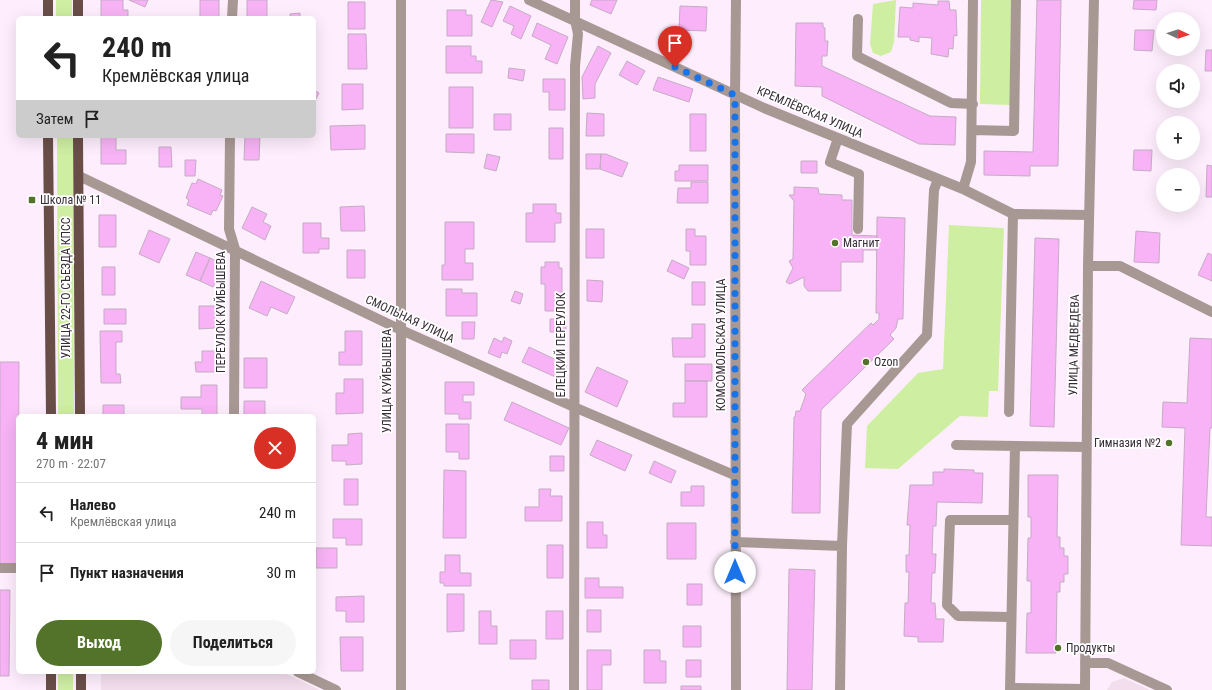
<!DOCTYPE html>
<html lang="ru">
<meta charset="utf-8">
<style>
:root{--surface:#fff;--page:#f6f6f6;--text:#222;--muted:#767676;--line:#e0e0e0;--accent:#53732a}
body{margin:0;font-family:"Roboto Condensed",sans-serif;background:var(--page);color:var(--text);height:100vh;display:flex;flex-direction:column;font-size:15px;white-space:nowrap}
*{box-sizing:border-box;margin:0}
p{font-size:13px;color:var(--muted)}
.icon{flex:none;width:22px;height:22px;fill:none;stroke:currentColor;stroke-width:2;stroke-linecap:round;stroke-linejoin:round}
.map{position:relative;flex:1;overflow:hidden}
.details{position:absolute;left:16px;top:414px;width:300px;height:260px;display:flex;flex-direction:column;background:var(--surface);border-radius:6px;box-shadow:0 4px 16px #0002}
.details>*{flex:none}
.banner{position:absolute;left:16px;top:16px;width:300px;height:122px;border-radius:6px;box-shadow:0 4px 16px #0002;background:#fff;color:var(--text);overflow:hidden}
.needle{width:26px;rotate:93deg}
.tools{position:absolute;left:1156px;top:12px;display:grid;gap:8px}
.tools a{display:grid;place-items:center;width:44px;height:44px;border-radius:50%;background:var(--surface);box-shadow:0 4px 16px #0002;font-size:20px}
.pin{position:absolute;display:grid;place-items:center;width:34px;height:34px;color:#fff;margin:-41px -17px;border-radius:50% 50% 50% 0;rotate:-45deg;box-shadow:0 0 4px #0007}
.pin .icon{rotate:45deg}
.me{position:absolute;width:44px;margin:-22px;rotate:0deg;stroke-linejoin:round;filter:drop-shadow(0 0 3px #0008)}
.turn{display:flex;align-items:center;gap:14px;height:84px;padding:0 20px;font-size:18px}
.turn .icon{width:52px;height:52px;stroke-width:2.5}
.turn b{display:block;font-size:28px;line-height:34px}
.then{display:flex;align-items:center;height:38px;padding:0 20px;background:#0003;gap:8px;font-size:15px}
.round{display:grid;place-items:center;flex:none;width:42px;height:42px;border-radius:21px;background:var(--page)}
.overview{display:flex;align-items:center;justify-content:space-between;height:68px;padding:0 20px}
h1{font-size:24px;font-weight:700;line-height:30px}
.primary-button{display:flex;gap:8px;margin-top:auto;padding:8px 20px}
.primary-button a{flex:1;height:46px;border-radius:24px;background:var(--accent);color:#fff;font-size:16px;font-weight:700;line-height:46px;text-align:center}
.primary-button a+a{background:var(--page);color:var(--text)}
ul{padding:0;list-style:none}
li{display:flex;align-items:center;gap:12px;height:60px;padding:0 20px;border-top:1px solid var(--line)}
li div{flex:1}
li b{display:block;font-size:15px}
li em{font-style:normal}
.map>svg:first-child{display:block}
.commercial{fill:#f3deee}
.green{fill:#ceeea2}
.building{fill:#f7b3f5;stroke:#c5abc4}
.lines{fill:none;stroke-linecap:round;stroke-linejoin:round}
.minor{stroke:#a89894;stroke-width:10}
.major{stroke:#694e48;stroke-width:10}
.route{stroke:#1a73e8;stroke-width:7;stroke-dasharray:0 12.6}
.poi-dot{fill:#53732a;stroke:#fff;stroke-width:1.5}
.labels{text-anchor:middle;stroke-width:3.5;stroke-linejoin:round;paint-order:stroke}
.street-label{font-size:12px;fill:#362c36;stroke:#fff}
.poi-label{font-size:12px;fill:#362c36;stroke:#fff;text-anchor:start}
</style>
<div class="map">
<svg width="1212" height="690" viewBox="0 0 1212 690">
<rect width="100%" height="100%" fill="#feeefd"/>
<path class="commercial" d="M101,672H282L320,690H101Z
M1124,678L1150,690H1107L1112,682Z"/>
<path class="green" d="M56,0H72V18H56Z
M896,0L894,42L891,52L881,56L873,53L870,44L873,4Z
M981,0H1011L1010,105L980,104Z
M57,136H73L74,416H58Z
M949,225L1004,228L998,391H989L988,417L960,416L898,469L865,468L867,426L918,373L943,369Z
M58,672H73V690H58Z"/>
<path class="building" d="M101,0H123V10H128V18H101Z
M129,0H148L145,7Z
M200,0H219V18H200Z
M247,0H267V18H247Z
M491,0L503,2L492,27L481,22Z
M592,0H617L611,14L590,5Z
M1037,0H1061L1058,166H1030V176L984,175V151L1033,152Z
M1134,0H1157L1156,10L1133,9Z
M938,1H949L950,10H956L957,36L954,35L953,49L949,48L948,57L931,54L932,38L919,37V42L910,40V37H898L900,7L913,8V3L938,5Z
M348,2H365V29H348Z
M510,6L531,16L521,39L511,34L514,26L503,21Z
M680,6L707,7L706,31L679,30Z
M447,10H466V15H472V36H447Z
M300,13V18H290V14Z
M537,23L568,37L557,64L545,59L551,45L532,36Z
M796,23H823V27L825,28V41H828L827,56H822V66L930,116L956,117L955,145L919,144L822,96V87L795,86Z
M1135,30H1154L1152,51L1134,50Z
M348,34H366L367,69H348Z
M446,46H471V56H476V61H482V73H446Z
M598,46L611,53L595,84V98L583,99L582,77Z
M1206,50H1212V71H1205Z
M627,61L645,71L637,85L619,75Z
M509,68L525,70L523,81L508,78Z
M658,77L693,89L689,102L653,90Z
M543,79H565V110H549V92H543Z
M342,84H363V109L342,110Z
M449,87H473V128H449Z
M314,90L319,93L314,103Z
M587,113L604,114V136H586Z
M494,114H511V130H494Z
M690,114H706V151H690Z
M365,125V149L331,150L330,126Z
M549,128H563V159H549Z
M446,134H474V153L446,152Z
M101,136H116V150H126V164H101Z
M245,136H260L259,160H244Z
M159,147H171L172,167H159Z
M1134,150H1152L1151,171L1133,170Z
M487,154L500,157L496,171L484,168Z
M586,154H601L600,169H586Z
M601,154H606L628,163L622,177L600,169Z
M185,160H196L195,176H185Z
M801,161H817V173H801Z
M679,165H708V181H675V171H679Z
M1207,165L1212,166V197H1206Z
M198,179L222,190L220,195L223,196L216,211L213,210L211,215L187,205L189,200L186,198L192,183L196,184Z
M691,182H708V203H677L678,188H691Z
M794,187L818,188L819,194L842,195V200H852V235L877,236V250H863V262H841V291H808L804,286V277L790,284L786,282L793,268L789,261L793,259L794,201L789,195H794Z
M533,204H556V213H561V223H555V242H526V213H533Z
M364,206L365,231H341L340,207Z
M252,207L267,214L263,222L271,226L265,240L242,228Z
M99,215H116V247H99Z
M877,217L905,218L903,319H898L896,328L890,335L894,339L821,410L820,513H792L794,417H795L796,411H800L806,394L802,390L871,323L873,325L879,319V313H876Z
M445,222H474V249H465V263H473V280H442V265H445Z
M303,223H321V238H329V249H319V253H303Z
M586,229H604V258H586Z
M686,229H695V236H706V265H690V251H686Z
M149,230L170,239L159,263L139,254Z
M1136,231L1160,233L1159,263L1134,262Z
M1035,238L1059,239L1054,427L1030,426Z
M347,250H365V278H347Z
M196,252L210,258L200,281L186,275Z
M1208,253L1212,255V281L1198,275Z
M210,258L223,264L213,287L200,281Z
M672,260L689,268L684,279L667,271Z
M545,262H559V268H562V311H545V284H541V267H545Z
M102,267H115V295H102Z
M587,280L603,281L602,302L587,301Z
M261,281L295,297L287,314L271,307L267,316L249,308Z
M692,282H705V305H692Z
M446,289H462V293H477V316H446Z
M515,291L523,294L520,304L511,301Z
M199,306H215V328L199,329Z
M104,309H126V324H104Z
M550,319H566V332H550Z
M462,322H475L474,339H462Z
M692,324H705V357H673L672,338H692Z
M100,331H122V342H116V374H120L121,383H101Z
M345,331H362V365H339V352H345Z
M504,337L512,341L507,354L502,352L500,358L488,353L494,338L502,342Z
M1190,338L1212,339V428H1210L1206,517H1212V546L1181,545L1185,428L1162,427L1163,402L1187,403Z
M529,347L567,365L560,379L522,362Z
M202,351H215V372H196L195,362H202Z
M244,358H267V388H244Z
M0,362H19L18,565H0Z
M685,364H712V381H685Z
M597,367L628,381L617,407L585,392Z
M344,379H363V413L336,414V393H344Z
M685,381H707V417H673V403H685Z
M445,382H474V395H463V402H471V419H459V414H445Z
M201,385H217V416H202V409H181V397H201Z
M244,401H265V416H244Z
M512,402L569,428L561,445L504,420Z
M103,405H124V416H103Z
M446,424H469V459H459V452H446Z
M362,433V464L346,465V461H332V445H348V434Z
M597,440L632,455L625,471L590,455Z
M550,456H564V471H550Z
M654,461L676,471L671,483L649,473Z
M944,469L974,470V473H983L982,503L937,502L936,526H933L932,554H936L935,573H932L931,603H935L936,619H944L943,642H918V637L904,636L905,603H908L909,572H906V555H909L910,525H907L910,485H933V472H944Z
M444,470L466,471V538H443Z
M1028,475H1058L1057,537H1060V548H1064V556H1068V574H1064V582H1060V592H1057L1056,653H1026L1027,613H1031V581H1027L1028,538H1031V517H1028Z
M344,479H358V505H344Z
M691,486H704V506H681V492H691Z
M539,489H551L550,496H562V521H525V507H539Z
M333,519H362V545H346V538H333Z
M587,522H603V535H607V548H587Z
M667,523H696V559H667Z
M547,545H563V578H547Z
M316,548H337V568H316Z
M445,555H460V573H471V586H444V583H440V572H445Z
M789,569L815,570L812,690H787Z
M585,578H599V587H623V598H585Z
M687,584H702V605H687Z
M0,590H10L9,676H0Z
M447,594H464V631L447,632Z
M364,596V622H346V611H336V597Z
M587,610H601V632H587Z
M479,611H491V626H497V644H479Z
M546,611H563V639H546Z
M683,626H701V647H683Z
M340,637H363V671H341Z
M510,640H536V659H510Z
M587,650H611V665H602V690H587Z
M644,650H660V661H666V683H644Z
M686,660H701V677H686Z
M532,680H549V690H532Z
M681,686H701V690H681Z"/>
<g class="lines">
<path class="minor" d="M529,0L764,108L963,189L1013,214L1089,215
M232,18L233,0
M858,19L857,56L951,103L973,104
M972,130L1014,131L1016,0
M230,136L229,229L235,249L234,416
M838,138L830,162L859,174L858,229
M79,176L399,329L574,407L734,475
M963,189L971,162L973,0
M1088,266H1120L1212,312
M1009,412L1013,214
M956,445L1086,447
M735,542L842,546L840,690
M842,546L847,424L927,335L934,190L938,179
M0,568H18
M1010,617L958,616L947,605L950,520H1013
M1085,663H1108L1167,690
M298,672L336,690
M1010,688L1085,689
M401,690V0
M574,690L575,66L578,34L575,20V0
M736,690L735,95L736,0
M1010,690L1015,446
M1085,690L1088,266L1094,0"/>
<path class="major" d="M48,0V18
M78,0V18
M48,136L51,416
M78,136L80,416
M81,672V690
M51,690V672"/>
</g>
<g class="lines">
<path class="route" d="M675,67L735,95V572"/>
</g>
<g class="poi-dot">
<rect x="28" y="196" width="8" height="8" rx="2"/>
<circle cx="835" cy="243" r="4"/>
<circle cx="866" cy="362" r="4"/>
<circle cx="1169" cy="443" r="4"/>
<circle cx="1058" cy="648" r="4"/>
</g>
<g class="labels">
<g class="street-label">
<text transform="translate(810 112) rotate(23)" y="4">КРЕМЛЁВСКАЯ УЛИЦА</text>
<text transform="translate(66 288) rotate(-90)" y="4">УЛИЦА 22-ГО СЪЕЗДА КПСС</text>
<text transform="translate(221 312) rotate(-90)" y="4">ПЕРЕУЛОК КУЙБЫШЕВА</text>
<text transform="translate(410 319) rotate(25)" y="4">СМОЛЬНАЯ УЛИЦА</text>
<text transform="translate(561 345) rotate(-90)" y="4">ЕЛЕЦКИЙ ПЕРЕУЛОК</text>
<text transform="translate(721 345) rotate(-90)" y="4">КОМСОМОЛЬСКАЯ УЛИЦА</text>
<text transform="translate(1074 345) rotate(-89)" y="4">УЛИЦА МЕДВЕДЕВА</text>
<text transform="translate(387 381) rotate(-90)" y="4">УЛИЦА КУЙБЫШЕВА</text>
</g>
<g class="poi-label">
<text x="40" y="204">Школа № 11</text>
<text x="843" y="247">Магнит</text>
<text x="874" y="366">Ozon</text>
<text x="1161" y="447" text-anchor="end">Гимназия №2</text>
<text x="1066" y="652">Продукты</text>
</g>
</g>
</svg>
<div class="tools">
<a><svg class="needle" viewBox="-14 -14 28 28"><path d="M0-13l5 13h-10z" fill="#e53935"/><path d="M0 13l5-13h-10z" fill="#767676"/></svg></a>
<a><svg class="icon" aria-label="sound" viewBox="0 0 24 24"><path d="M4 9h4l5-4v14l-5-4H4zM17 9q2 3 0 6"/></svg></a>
<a>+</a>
<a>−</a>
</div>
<div class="pin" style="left:675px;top:67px;background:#d93025"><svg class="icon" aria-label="arrive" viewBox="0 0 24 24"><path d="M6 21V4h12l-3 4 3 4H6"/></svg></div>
<svg class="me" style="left:735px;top:572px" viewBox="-20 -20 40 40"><circle r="19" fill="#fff"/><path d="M0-13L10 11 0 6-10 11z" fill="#1a73e8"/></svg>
<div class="banner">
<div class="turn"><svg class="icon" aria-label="left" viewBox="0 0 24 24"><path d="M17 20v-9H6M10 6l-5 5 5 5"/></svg><div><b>240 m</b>Кремлёвская улица</div></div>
<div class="then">Затем<svg class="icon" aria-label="arrive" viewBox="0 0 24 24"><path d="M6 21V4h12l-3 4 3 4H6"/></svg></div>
</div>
<section class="details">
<div class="overview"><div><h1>4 мин</h1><p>270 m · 22:07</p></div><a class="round" style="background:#d93025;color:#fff"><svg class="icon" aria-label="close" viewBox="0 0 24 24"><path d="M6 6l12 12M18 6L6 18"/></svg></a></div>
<ul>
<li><svg class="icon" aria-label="left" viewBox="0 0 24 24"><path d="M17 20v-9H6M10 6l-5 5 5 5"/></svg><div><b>Налево</b><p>Кремлёвская улица</p></div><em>240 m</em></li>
<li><svg class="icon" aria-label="arrive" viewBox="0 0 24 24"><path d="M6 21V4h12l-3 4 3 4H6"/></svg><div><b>Пункт назначения</b></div><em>30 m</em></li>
</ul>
<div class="primary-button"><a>Выход</a><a>Поделиться</a></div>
</section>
</div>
